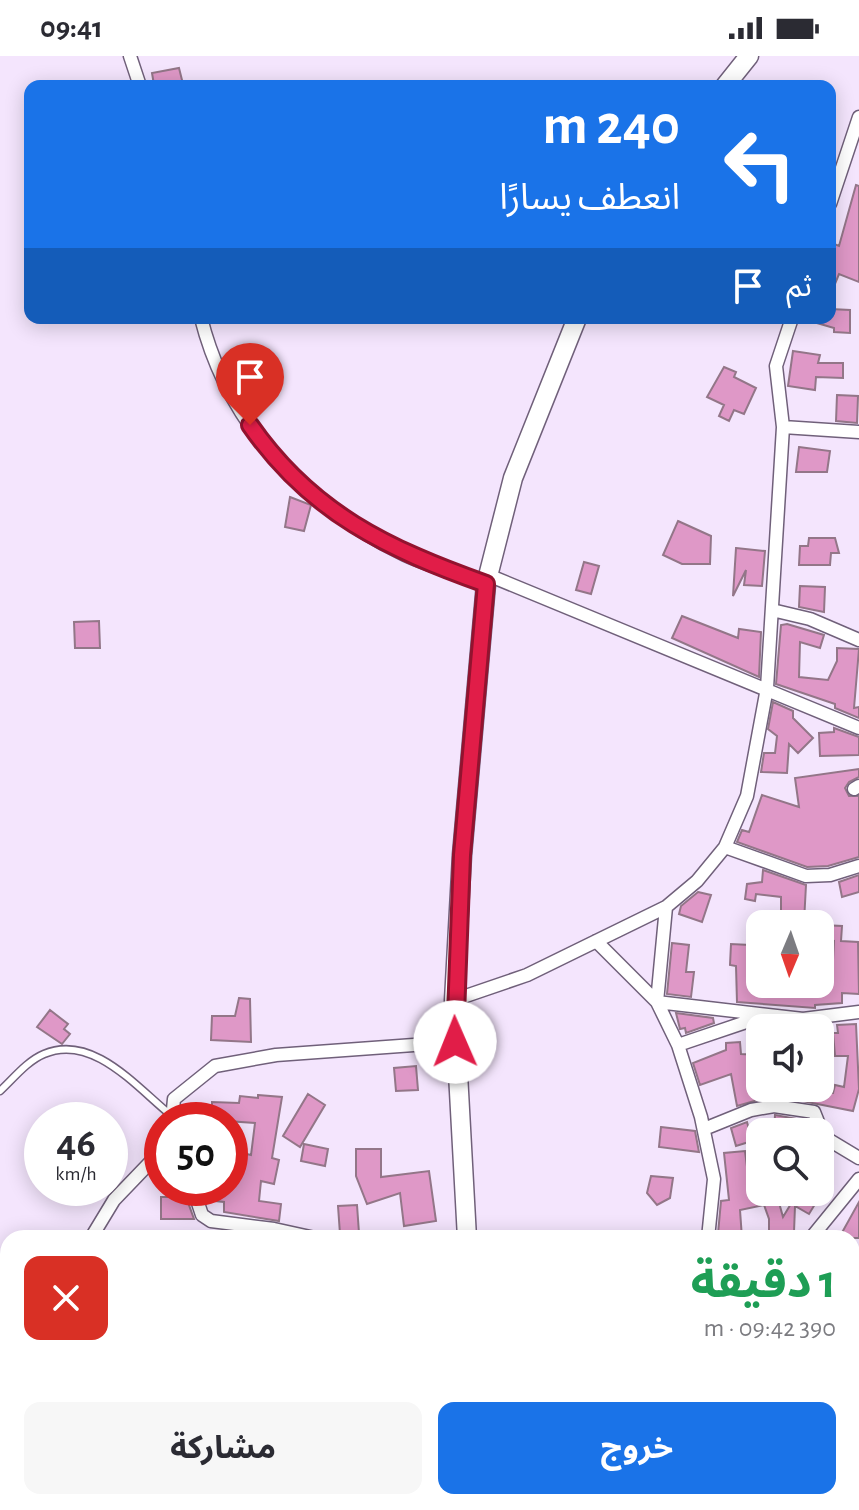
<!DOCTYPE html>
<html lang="ar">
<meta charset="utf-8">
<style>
:root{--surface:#fff;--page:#f7f7f7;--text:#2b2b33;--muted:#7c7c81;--accent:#1a73e8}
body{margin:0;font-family:"Alegreya Sans","Noto Sans Arabic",sans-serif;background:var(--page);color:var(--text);direction:rtl;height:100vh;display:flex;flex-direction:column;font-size:30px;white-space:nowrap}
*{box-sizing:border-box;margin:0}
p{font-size:26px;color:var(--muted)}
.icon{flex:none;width:44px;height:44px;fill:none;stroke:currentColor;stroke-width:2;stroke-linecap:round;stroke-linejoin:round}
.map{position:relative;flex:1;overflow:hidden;direction:ltr}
.drawer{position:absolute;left:0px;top:1174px;width:860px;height:280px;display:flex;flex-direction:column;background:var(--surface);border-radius:24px 24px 0 0;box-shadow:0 4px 20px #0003;direction:rtl}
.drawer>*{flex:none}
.banner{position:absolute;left:24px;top:24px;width:812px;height:244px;border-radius:16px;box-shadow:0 4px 20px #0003;direction:rtl;background:#1a73e8;color:#fff;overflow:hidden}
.needle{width:52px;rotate:182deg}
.tools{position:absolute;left:746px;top:854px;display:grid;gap:16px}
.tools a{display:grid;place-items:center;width:88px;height:88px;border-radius:16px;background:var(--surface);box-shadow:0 4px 20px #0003;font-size:40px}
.speed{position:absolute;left:24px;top:1046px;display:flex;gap:16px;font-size:40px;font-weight:700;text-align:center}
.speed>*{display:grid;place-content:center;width:104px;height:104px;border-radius:50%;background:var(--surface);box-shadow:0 4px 20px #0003;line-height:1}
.speed small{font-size:20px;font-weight:400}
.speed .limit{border:12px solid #d22;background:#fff;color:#111}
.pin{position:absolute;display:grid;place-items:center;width:68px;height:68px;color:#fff;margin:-82px -34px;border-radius:50% 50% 50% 0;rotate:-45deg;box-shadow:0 0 8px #0007}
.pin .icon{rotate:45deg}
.me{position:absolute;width:88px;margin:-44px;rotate:359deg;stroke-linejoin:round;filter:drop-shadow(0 0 6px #0008)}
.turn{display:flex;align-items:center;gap:28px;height:168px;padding:0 24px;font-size:36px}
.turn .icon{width:104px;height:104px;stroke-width:2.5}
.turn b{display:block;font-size:56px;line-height:68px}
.then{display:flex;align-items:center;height:76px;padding:0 24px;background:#0003;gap:16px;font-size:30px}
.round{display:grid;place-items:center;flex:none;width:84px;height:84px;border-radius:16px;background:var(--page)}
.overview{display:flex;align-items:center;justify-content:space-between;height:136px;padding:0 24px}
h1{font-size:48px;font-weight:700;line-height:60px;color:#1e9e55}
.action{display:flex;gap:16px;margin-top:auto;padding:16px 24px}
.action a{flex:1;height:92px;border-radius:16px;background:var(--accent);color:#fff;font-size:32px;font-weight:700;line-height:92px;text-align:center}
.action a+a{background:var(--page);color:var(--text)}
.status{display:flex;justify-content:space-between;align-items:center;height:56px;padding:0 40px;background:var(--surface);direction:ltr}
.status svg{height:22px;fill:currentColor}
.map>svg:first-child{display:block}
.building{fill:#df98c7;stroke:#937688;stroke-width:2}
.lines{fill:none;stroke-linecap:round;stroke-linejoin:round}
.service-casing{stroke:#70607a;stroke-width:9}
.minor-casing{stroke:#70607a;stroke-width:15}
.secondary-casing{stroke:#70607a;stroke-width:21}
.service{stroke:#fff;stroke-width:6}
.minor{stroke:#fff;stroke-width:12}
.secondary{stroke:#fff;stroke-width:18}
.route-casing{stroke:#92132f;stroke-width:20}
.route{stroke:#e11d48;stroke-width:14}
</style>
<div class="status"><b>09:41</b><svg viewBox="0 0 49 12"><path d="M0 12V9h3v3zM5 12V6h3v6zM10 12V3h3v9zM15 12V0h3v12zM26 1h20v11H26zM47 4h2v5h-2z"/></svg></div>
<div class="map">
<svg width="859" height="1454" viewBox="0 0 859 1454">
<rect width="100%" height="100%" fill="#f4e5fd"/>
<path class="building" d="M179,12L183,28L154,29L152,17Z
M856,129L859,130V226L839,218L830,240V193L832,187L839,190Z
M830,253L850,254V277L834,276V272L810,265L830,262Z
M793,295L820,299L818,307H843V322L816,321L815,334L788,330Z
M724,311L736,316L734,321L756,332L744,358L734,354L729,365L719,360L724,349L707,341Z
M837,339L858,340L857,367L836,365Z
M799,391L830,395L827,416H796Z
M290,441L311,449L304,475L285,471Z
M678,465L711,480L710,508H682L663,499Z
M809,482H835L839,497H831L830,509H799L800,490H808Z
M736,492L765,495L762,530L744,529L746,514L733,540Z
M584,506L599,510L591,538L576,534Z
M800,530L825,531L824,556L799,551Z
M682,560L738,582L739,573L761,576L759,621L672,582Z
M99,565L100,592H75L74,566Z
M787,568L824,579L820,592L800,586L799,621L828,624L837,605V592L859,593L854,652L859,651V662L835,652V648L776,628L781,569Z
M773,646L793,655V662L813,682L798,697L789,688L787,717L761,716L764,697H775L777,680L768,673Z
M834,672L859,681V699L820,700L819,677L834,676Z
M859,713V721L849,726L845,732L849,740H859V801L828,810L807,811L737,786L742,774L749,776L762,739L799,751L795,722Z
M763,814L806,829L804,866L788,865V859H781V841L756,838L755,845L745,843L747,828L762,826Z
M859,819V836L842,841L839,826Z
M698,836L711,839L702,866L679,858L681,850Z
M822,869L842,870L841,885L858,886L859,938L842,937V947L815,949V952L737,946L736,910L730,909L731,888L750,889L748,922L760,921L763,930L820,928V922H832L834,885L822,884Z
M672,887L689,889L686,916H694L691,941L667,938Z
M239,942L250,943L251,986L211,984L212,960H235Z
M50,954L68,968L64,973L70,978L62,988L37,971Z
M676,957L713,962L714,967L686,977L685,972L680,973Z
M856,968L859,1033L853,1055L797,1044L798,1034L833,1037L835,1029L844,1031L848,1000H835L833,977H838L837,969Z
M740,986L741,998L760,999V1021L754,1020L758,1044L737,1050L731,1018L700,1029L693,1007L726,994V987Z
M416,1010L418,1034L396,1035L394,1012Z
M308,1038L325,1049L300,1091L283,1080Z
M258,1039L282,1041L272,1102L279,1104L274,1128L261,1125L259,1145L281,1148L279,1165L224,1156V1146L206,1144L202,1132H230L238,1096L251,1099L255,1067L212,1064V1046L239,1047L240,1040L258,1042Z
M775,1059L797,1063L796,1076H774Z
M747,1066L752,1085L736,1090L731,1072Z
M661,1071L695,1075L699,1096L659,1091Z
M304,1088L328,1093L325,1110L301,1105Z
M356,1093H381V1121L429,1115L436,1165L404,1170L400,1137L367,1148L356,1120Z
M745,1095L750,1134L776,1136L783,1161L798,1136L820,1140L809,1158L795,1150L794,1176H787V1180L769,1182V1163L764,1149L740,1154L742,1182L718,1178L721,1145L729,1144L724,1097Z
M651,1120L673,1122L670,1142L657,1149L647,1137Z
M161,1141H186L194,1163H161Z
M859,1146V1182H839Z
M357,1149L359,1177L340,1178L338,1150Z"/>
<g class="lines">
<defs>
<path id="service" d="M0,1035C13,1023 27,1005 44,998C93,977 137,1032 172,1060
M324,1454L331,1446"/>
<path id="minor" d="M130,0L140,30
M830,148L859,61
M201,262C228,369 306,452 405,499C431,511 459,518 486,528
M783,371L859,376
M488,519L859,672
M772,554L810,563L859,584
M854,733L859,730
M725,791L806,820L830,819L859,810
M666,851L657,946L678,989L701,1061L714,1123L708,1182
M596,885L657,946L803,963L859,956
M454,944L527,919L666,851L697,825L725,791L747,740L767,632L783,371L776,310L792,262
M678,989L764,960
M172,1064L174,1043L215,1010L276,999L455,986
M704,1073L751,1054L774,1050L814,1056L824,1081L859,1102
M193,1132L202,1159L211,1165L274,1173L315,1182
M91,1182L114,1144L162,1094
M811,1182L859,1123
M0,1284L8,1277
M703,1446L705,1454"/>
<path id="secondary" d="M725,30L749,0
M467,1182L454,944L462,799L486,528L513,422L577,262
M483,1446L484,1454"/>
</defs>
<use href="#service" class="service-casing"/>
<use href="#minor" class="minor-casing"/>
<use href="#secondary" class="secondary-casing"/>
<use href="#service" class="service"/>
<use href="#minor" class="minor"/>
<use href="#secondary" class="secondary"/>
</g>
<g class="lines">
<defs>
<path id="route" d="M250,369C311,457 388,493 486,528L462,799L455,986"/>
</defs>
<use href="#route" class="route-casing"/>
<use href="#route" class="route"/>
</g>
</svg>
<div class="tools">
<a><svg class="needle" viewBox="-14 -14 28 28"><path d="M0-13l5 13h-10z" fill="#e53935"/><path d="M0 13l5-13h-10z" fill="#7c7c81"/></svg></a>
<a><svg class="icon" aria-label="sound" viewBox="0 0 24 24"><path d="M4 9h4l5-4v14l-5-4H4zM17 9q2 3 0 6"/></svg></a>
<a><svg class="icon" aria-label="search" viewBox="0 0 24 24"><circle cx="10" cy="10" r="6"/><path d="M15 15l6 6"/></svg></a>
</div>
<div class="speed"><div>46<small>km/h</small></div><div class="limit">50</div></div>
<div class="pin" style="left:250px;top:369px;background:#d93025"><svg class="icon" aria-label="arrive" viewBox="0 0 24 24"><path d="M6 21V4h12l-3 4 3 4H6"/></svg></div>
<svg class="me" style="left:455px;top:986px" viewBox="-20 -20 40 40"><circle r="19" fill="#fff"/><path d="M0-13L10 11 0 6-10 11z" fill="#e11d48"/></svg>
<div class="banner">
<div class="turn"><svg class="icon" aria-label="left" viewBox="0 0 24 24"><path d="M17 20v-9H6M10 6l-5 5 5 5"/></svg><div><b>240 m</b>انعطف يسارًا</div></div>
<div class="then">ثم<svg class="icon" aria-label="arrive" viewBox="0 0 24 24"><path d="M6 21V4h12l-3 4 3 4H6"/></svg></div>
</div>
<section class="drawer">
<div class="overview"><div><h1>1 دقيقة</h1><p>390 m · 09:42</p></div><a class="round" style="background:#d93025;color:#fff"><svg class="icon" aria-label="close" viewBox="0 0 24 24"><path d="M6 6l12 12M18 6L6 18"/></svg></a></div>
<div class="action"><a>خروج</a><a>مشاركة</a></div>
</section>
</div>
